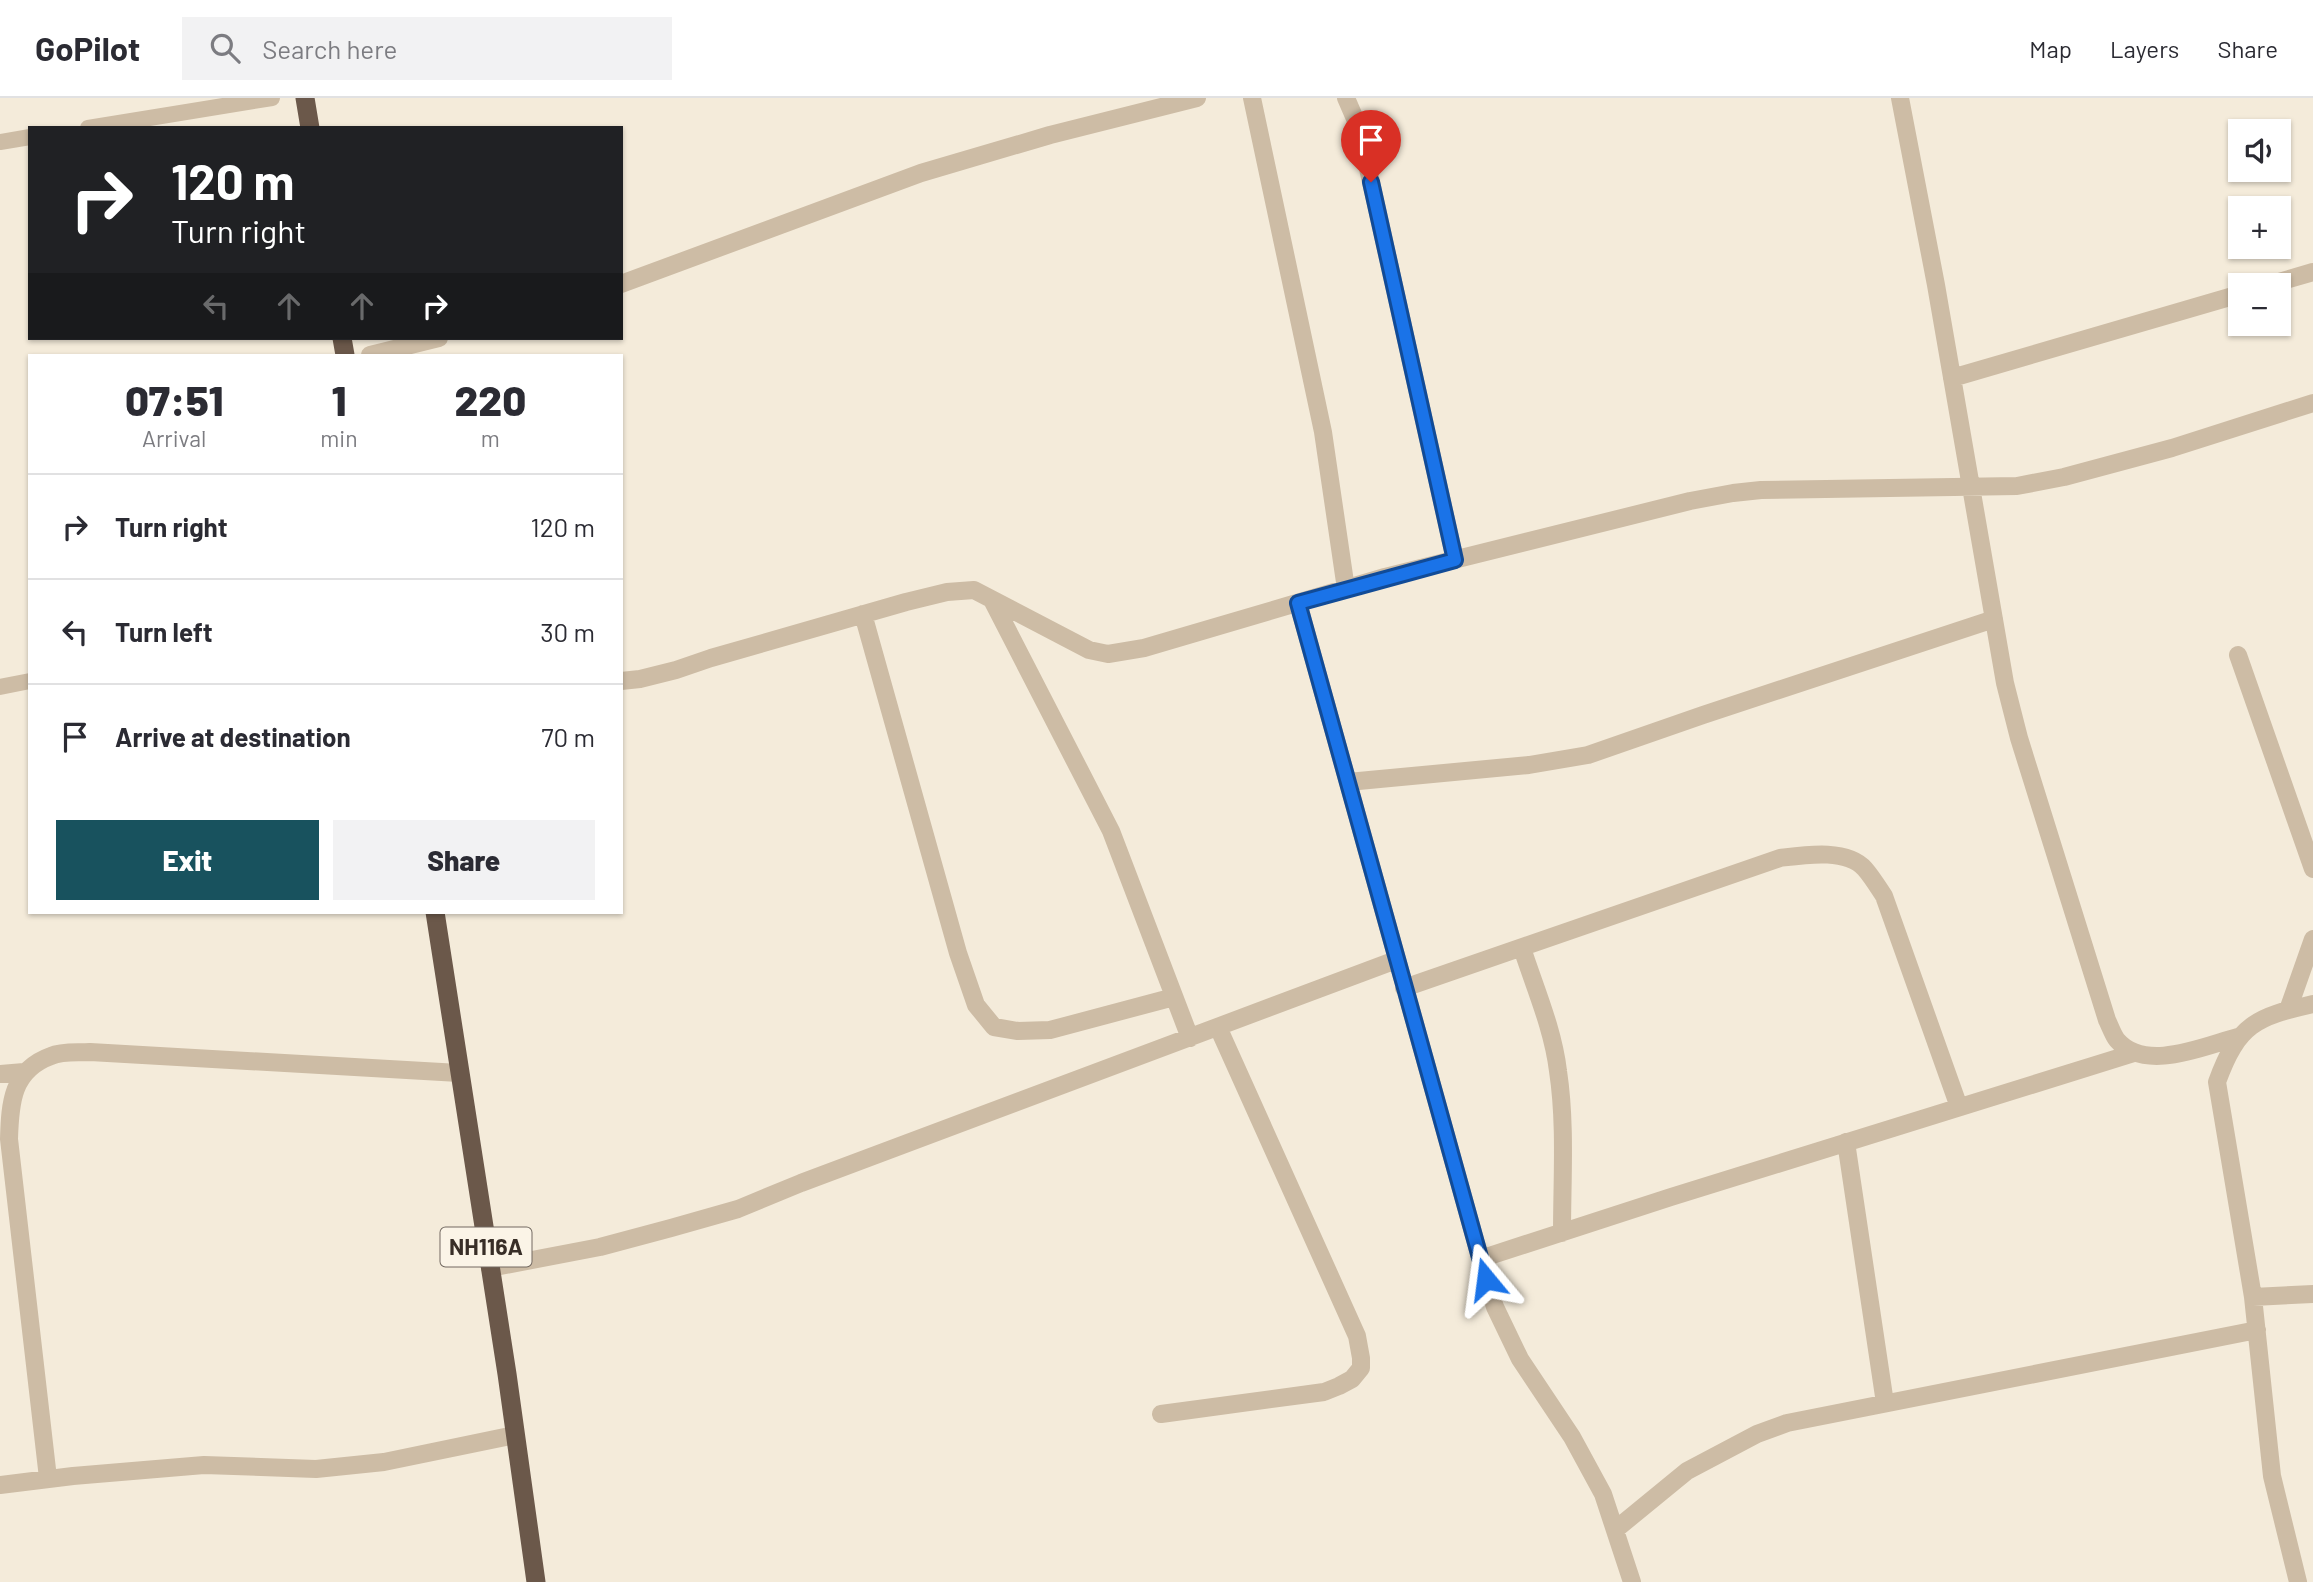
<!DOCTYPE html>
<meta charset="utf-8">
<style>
:root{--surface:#fff;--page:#f2f2f3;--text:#2b2b33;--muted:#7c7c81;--line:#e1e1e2;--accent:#18525e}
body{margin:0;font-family:Barlow,sans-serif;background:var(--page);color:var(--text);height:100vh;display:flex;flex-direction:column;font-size:26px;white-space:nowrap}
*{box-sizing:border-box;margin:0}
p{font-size:23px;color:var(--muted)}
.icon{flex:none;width:38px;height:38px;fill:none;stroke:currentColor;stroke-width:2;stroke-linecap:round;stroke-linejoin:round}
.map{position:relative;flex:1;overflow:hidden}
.panel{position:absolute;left:28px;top:256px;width:595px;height:560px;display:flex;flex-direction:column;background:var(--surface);border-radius:0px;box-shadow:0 2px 5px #0004}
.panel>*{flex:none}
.hud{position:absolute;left:28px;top:28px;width:595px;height:214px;border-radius:0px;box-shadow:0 2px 5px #0004;background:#202124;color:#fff;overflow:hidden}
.buttons{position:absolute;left:2228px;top:21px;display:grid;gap:14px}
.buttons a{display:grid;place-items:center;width:63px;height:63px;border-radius:0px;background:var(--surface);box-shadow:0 2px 5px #0004;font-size:35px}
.pin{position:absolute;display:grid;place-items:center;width:60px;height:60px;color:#fff;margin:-72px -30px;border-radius:50% 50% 50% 0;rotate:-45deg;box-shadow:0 0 7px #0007}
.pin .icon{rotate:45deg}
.me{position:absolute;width:77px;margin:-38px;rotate:344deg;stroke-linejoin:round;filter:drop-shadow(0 0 5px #0008)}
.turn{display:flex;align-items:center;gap:24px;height:147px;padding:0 28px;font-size:32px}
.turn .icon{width:91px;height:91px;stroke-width:2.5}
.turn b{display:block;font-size:49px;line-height:60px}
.lanes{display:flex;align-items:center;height:66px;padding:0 28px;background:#0003;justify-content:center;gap:35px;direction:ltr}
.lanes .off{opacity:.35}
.eta{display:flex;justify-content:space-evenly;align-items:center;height:119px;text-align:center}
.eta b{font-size:42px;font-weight:800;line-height:49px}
.primary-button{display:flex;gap:14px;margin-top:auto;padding:14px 28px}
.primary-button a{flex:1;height:80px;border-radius:0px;background:var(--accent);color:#fff;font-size:28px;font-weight:800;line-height:80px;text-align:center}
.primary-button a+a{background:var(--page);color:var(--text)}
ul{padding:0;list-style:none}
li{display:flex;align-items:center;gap:21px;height:105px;padding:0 28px;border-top:2px solid var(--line)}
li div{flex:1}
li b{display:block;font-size:26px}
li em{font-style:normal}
header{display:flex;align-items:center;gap:42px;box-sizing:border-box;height:98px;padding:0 35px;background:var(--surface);border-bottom:2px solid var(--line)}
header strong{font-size:33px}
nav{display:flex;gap:38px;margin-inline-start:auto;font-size:24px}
.search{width:490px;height:63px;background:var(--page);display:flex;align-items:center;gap:18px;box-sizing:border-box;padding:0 24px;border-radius:0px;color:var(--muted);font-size:26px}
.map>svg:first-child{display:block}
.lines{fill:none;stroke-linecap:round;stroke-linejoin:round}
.service{stroke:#cdbca5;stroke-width:16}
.minor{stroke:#cdbca5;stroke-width:18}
.trunk{stroke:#6b584a;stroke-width:19}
.route-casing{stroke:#114b97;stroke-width:18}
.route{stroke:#1a73e8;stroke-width:12}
.labels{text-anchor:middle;stroke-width:7;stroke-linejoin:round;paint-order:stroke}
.shield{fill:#fbf4e7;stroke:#726961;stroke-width:2}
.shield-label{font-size:23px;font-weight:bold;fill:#382e27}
</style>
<header>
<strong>GoPilot</strong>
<div class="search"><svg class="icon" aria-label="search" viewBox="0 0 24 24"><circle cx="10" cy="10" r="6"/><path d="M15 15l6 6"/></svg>Search here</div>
<nav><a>Map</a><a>Layers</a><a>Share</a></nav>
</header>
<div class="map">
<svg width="2313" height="1484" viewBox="0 0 2313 1484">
<rect width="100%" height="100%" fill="#f4ebda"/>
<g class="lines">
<path class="service" d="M88,30L272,0
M0,44L30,39
M0,589L30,583"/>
<path class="minor" d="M1252,0L1323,334L1346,491
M1346,0L1359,30L1455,462
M1900,0L1936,187L2005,585L2019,640L2107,922C2110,928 2113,937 2117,942C2145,975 2204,948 2238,939
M621,186L921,75L1050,37L1197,0
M2269,187L2313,174
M370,257L439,240
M1952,280L2240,196
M992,502L1111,733L1190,940
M1298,505L1486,1181L1495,1209L1520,1261L1572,1339L1603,1396L1632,1484
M863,516L958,855L976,907L994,929L1018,933L1050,932L1174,899
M2238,557L2313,771
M621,583L640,581L676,572L711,560L906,504L947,494L974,492L1089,552L1108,556L1144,550L1385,479L1690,403L1733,395L1761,392L2017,388L2064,379L2172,350L2313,305
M1348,684L1529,667L1588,657L1703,617L1994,521
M1522,850C1535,890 1553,931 1558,973C1566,1026 1562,1081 1562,1135
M1404,890L1780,760C1804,757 1847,750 1865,771C1872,779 1878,789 1884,798L1959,1009
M2288,912L2313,841
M0,976L24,974
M1846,1044L1885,1305
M1480,1161L1671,1099L2134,955
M490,1170L600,1149L671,1130L738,1111L801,1085L1396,862
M2253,1199L2313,1196
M1161,1316L1324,1294L1339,1288L1352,1281L1361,1270V1260L1357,1238L1218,929
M48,1380L9,1041C10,1005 12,972 51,958C62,953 78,955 90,954L459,975
M0,1387L73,1378L204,1367L316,1371L384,1364L515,1337
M1615,1432L1687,1373L1757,1336L1787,1325L2257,1232
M2298,1484L2272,1378L2253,1199L2217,984C2238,926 2256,919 2313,906"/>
<path class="trunk" d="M305,0L310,30
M342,240L345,257
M435,814L507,1276L536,1484"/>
</g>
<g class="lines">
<defs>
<path id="route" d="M1371,84L1455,462L1298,505L1486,1181"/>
</defs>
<use href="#route" class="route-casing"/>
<use href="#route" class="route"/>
</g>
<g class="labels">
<rect class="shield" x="440.5" y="1129.5" width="91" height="39" rx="5"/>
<g class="shield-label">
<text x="486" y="1157">NH116A</text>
</g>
</g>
</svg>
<div class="buttons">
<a><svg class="icon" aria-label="sound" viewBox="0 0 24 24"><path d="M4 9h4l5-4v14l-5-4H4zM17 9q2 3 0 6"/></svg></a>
<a>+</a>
<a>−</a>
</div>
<div class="pin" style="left:1371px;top:84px;background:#d93025"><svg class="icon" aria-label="arrive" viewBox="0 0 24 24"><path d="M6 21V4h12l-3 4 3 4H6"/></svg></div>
<svg class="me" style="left:1486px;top:1181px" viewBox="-20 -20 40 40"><path d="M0-17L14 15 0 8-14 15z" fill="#1a73e8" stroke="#fff" stroke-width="4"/></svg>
<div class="hud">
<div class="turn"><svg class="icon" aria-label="right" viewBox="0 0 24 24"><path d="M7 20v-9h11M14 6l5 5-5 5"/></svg><div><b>120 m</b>Turn right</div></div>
<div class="lanes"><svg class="icon off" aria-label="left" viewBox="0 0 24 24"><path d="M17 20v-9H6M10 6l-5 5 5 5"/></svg><svg class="icon off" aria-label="ahead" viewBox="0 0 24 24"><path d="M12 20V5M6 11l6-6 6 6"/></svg><svg class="icon off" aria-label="ahead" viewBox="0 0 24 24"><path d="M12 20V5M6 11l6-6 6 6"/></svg><svg class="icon" aria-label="right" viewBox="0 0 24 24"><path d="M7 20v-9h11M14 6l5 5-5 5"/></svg></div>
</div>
<section class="panel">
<div class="eta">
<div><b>07:51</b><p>Arrival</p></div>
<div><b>1</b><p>min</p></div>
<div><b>220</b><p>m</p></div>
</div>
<ul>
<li><svg class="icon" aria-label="right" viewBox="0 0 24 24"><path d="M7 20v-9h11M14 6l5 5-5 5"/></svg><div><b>Turn right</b></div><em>120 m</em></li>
<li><svg class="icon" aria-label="left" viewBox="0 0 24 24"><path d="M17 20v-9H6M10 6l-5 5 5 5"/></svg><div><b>Turn left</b></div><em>30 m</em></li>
<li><svg class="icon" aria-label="arrive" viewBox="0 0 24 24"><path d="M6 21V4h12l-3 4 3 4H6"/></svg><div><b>Arrive at destination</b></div><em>70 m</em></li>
</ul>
<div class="primary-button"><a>Exit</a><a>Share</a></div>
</section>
</div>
